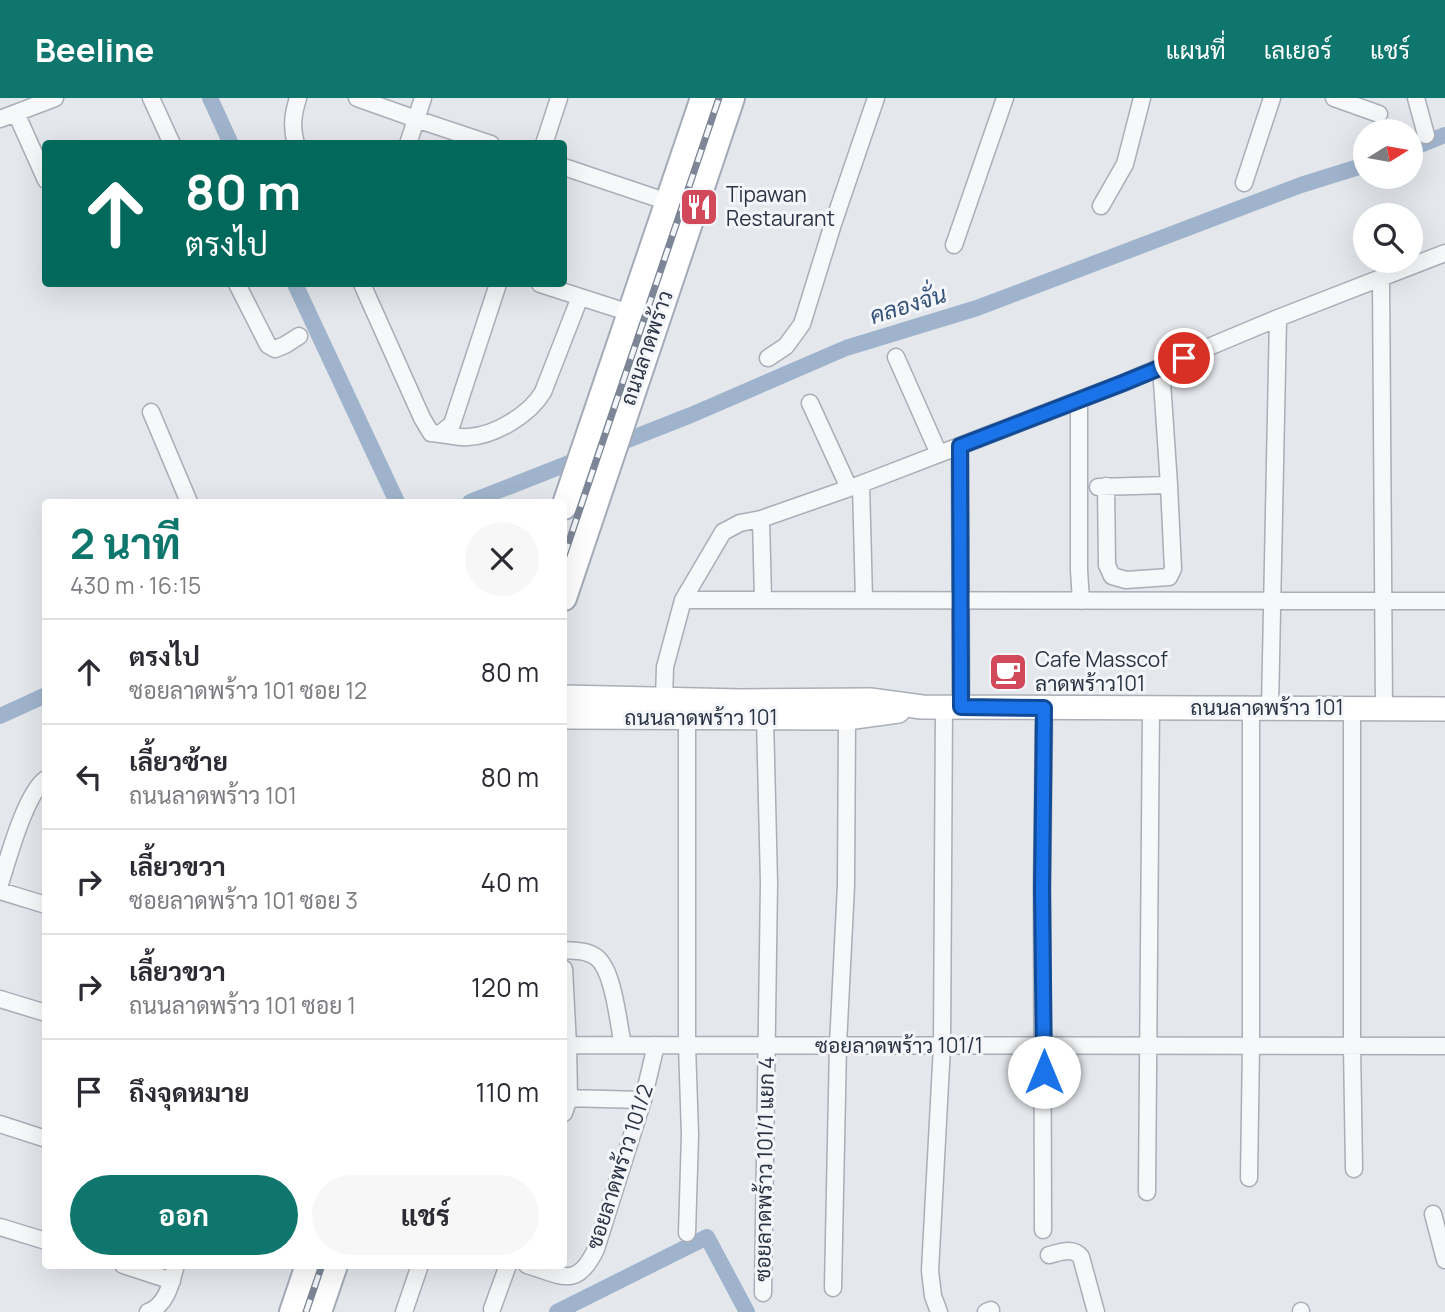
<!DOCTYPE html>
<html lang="th">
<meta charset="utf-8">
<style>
:root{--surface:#fff;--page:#f7f7f7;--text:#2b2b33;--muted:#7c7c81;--line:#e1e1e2;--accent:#0f766e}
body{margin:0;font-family:Manrope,Sarabun,sans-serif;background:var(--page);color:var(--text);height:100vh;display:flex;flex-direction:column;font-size:26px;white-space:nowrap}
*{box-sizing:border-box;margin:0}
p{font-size:23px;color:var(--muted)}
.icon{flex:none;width:38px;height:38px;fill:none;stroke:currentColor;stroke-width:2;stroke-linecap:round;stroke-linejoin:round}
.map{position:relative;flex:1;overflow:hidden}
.side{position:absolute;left:42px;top:401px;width:525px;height:770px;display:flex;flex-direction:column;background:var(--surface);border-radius:7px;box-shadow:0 7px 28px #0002}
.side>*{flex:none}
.hud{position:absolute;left:42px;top:42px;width:525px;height:147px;border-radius:7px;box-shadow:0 7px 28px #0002;background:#00695c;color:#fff;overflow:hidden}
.needle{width:46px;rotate:79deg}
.fabs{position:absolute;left:1353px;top:21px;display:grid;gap:14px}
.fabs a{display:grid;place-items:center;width:70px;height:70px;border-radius:50%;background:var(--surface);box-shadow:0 7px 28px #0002;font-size:35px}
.pin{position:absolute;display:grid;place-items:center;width:60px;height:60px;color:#fff;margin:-30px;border:4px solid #fff;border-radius:50%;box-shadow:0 2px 7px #0007}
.me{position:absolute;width:77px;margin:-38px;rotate:0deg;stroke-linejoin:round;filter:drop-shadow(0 0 5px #0008)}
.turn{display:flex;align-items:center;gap:24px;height:147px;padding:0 28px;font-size:32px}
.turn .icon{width:91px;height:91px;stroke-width:2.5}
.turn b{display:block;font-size:49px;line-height:60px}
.round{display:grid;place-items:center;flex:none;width:74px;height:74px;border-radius:37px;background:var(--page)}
.headline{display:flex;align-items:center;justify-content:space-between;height:119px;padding:0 28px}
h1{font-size:42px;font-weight:700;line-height:52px;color:var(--accent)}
.action{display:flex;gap:14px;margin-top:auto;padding:14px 28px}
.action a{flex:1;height:80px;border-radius:42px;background:var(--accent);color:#fff;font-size:28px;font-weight:700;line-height:80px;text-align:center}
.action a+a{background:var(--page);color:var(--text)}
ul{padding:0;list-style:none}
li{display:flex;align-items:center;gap:21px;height:105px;padding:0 28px;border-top:2px solid var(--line)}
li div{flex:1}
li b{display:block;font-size:26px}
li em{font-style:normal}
header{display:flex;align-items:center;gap:42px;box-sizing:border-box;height:98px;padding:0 35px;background:var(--accent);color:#fff}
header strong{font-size:33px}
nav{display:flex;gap:38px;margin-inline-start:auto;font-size:24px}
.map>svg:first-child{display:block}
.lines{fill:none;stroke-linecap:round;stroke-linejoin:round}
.canal{stroke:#9fb4cc;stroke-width:16}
.street-casing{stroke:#a9aeb7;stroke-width:19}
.secondary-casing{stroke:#a9aeb7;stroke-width:26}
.primary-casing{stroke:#a3abb8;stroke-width:28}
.street{stroke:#f7f8fa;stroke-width:16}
.secondary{stroke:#fff;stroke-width:23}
.primary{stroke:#fff;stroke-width:24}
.rail-casing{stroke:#7d8696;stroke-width:7}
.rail{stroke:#f4f6f9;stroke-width:4.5;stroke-dasharray:13;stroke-linecap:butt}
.route-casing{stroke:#114b97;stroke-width:18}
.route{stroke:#1a73e8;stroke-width:12}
.labels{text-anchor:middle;stroke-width:6;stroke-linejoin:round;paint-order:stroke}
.poi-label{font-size:21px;fill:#2b3445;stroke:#f4f6f9;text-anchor:start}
.street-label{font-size:21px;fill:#2b3445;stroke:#f4f6f9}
.water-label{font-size:23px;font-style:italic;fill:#34527a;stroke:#f4f6f9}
</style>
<header>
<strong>Beeline</strong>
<nav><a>แผนที่</a><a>เลเยอร์</a><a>แชร์</a></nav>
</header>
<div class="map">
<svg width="1445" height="1214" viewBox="0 0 1445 1214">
<rect width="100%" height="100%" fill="#e4e7ec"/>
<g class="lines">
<path class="canal" d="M210,0L231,46
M1410,51L1445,37
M295,186L397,404
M470,404L691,317L846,250L977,210L1301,87L1365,67
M0,618L46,597
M557,1214L707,1139L747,1214"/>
<defs>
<path id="street" d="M151,0L172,46
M357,0L416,21L491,46
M1334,0L1379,16
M1416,0L1426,37
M16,15L46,82
M0,21L55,0
M296,46C291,29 293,16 298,0
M408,46L423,0
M544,46L559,0
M564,69L668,104
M1244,85L1272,0
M1101,108L1125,66L1142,0
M954,147L1005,0
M1381,180L1384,611
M237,186L268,247L275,251L285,247L299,238
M362,186L422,320L431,335L440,336L452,326L498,186
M540,186L630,215
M896,259L939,356
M768,260L786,248L802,226L833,126L876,0
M1079,302V472L1081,503
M810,305L849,390
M151,314L189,404
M440,336C449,337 459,340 468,339C495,338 530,316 543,294L580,199
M960,348L961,609
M861,386L864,502
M1106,388L1107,467L1112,478L1126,482L1169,479L1173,471L1169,387L1161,269
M1098,389L1169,387
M761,421L763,501
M683,502L1445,503
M664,601L665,569L683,502L723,434L740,425L761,421L861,386L1123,285L1278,220L1445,155
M1270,610L1278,220
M1352,610V948L1354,1071
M0,786C8,761 26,694 46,681
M0,793L46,807
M564,852C575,853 586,852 596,859C614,872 618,925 623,947
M564,871L568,947L569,1000L564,1015
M0,901L46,915
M564,947L1445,948
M564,1000L643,1002
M0,1026L46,1041
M1249,1080L1251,948V610
M1147,1094L1151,610
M1433,1116L1445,1162
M0,1129L46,1143
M1043,1132L1042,791L1044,609
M687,1135L690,1037L687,947V620
M1049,1157C1061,1154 1073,1149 1081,1159L1096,1214
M123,1167L172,1183
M527,1167C563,1178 577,1191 596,1151L643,1002L656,947
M833,1190L838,947L846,787L847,620
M763,1195L769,785L765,620
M492,1211L508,1167
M1301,1213V1214
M148,1214C167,1207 171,1185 176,1167
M404,1214L420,1167
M939,1214L933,1198L930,1173L942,948L944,609
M986,1214L991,1212"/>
<path id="secondary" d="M564,599L741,603L870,602L922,609L1445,611
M564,619L847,620L898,613"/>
<path id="primary" d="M564,409L703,0
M564,500L732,0
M292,1214L308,1167
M319,1214L335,1167"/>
</defs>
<use href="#street" class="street-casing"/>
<use href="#secondary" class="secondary-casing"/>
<use href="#primary" class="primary-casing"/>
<use href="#street" class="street"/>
<use href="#secondary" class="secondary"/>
<use href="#primary" class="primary"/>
<defs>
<path id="rail" d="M564,458L719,0
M306,1214L322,1167"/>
</defs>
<use href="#rail" class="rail-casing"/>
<use href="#rail" class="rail"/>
</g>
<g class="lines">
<defs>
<path id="route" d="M1044,974L1042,791L1044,610L961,609L960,348L1123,285L1184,260"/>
</defs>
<use href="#route" class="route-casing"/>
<use href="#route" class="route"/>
</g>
<defs>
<symbol id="restaurant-square" viewBox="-11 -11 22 22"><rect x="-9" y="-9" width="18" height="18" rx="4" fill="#d1495b" stroke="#f4f6f9"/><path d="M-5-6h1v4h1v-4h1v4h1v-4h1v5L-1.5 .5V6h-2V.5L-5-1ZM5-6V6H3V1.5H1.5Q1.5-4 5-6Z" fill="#fff"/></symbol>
<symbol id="cafe-square" viewBox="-11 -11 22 22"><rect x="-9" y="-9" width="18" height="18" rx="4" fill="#d1495b" stroke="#f4f6f9"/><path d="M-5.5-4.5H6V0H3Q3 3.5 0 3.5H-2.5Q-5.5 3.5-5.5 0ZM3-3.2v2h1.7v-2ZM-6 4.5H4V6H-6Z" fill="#fff"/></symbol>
</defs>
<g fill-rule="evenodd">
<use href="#restaurant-square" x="677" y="87" width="44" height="44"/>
<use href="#cafe-square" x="986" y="552" width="44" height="44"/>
</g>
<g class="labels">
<g class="poi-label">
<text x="726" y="104">Tipawan<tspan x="726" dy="24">Restaurant</tspan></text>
<text x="1035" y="569">Cafe Masscof<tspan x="1035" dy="24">ลาดพร้าว101</tspan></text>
</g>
<g class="street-label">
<text transform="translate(647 250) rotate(-71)" y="7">ถนนลาดพร้าว</text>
<text x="1267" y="617">ถนนลาดพร้าว 101</text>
<text x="701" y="627">ถนนลาดพร้าว 101</text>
<text x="899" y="955">ซอยลาดพร้าว 101/1</text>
<text transform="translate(620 1069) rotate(-72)" y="7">ซอยลาดพร้าว 101/2</text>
<text transform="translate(765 1071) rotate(-89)" y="7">ซอยลาดพร้าว 101/1 แยก 4</text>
</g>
<g class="water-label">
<text transform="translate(908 207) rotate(-17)" y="8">คลองจั่น</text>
</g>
</g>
</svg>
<div class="fabs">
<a><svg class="needle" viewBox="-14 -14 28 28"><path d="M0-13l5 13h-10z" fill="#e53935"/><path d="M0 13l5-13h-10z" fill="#7c7c81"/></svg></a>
<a><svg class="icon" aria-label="search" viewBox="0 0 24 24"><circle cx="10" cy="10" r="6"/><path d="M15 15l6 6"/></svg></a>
</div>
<div class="pin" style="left:1184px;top:260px;background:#d93025"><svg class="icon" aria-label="arrive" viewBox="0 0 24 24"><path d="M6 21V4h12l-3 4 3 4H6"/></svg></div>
<svg class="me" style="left:1044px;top:974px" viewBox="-20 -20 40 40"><circle r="19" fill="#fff"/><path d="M0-13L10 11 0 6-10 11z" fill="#1a73e8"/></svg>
<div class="hud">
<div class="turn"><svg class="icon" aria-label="ahead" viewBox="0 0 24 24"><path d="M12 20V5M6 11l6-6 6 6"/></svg><div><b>80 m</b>ตรงไป</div></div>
</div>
<section class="side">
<div class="headline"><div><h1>2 นาที</h1><p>430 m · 16:15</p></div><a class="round"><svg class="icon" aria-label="close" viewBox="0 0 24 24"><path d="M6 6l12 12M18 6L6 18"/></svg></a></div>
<ul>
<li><svg class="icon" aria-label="ahead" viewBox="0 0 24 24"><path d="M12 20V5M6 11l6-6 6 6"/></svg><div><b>ตรงไป</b><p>ซอยลาดพร้าว 101 ซอย 12</p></div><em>80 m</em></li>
<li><svg class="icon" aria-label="left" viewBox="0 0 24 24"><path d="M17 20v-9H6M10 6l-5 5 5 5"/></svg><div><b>เลี้ยวซ้าย</b><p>ถนนลาดพร้าว 101</p></div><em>80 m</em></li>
<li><svg class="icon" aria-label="right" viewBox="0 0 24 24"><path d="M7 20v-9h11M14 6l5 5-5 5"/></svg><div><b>เลี้ยวขวา</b><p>ซอยลาดพร้าว 101 ซอย 3</p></div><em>40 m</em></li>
<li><svg class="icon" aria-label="right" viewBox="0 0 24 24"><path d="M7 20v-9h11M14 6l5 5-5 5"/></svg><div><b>เลี้ยวขวา</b><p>ถนนลาดพร้าว 101 ซอย 1</p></div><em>120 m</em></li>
<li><svg class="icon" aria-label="arrive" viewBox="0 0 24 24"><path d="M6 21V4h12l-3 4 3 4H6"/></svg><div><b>ถึงจุดหมาย</b></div><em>110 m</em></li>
</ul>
<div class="action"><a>ออก</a><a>แชร์</a></div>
</section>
</div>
